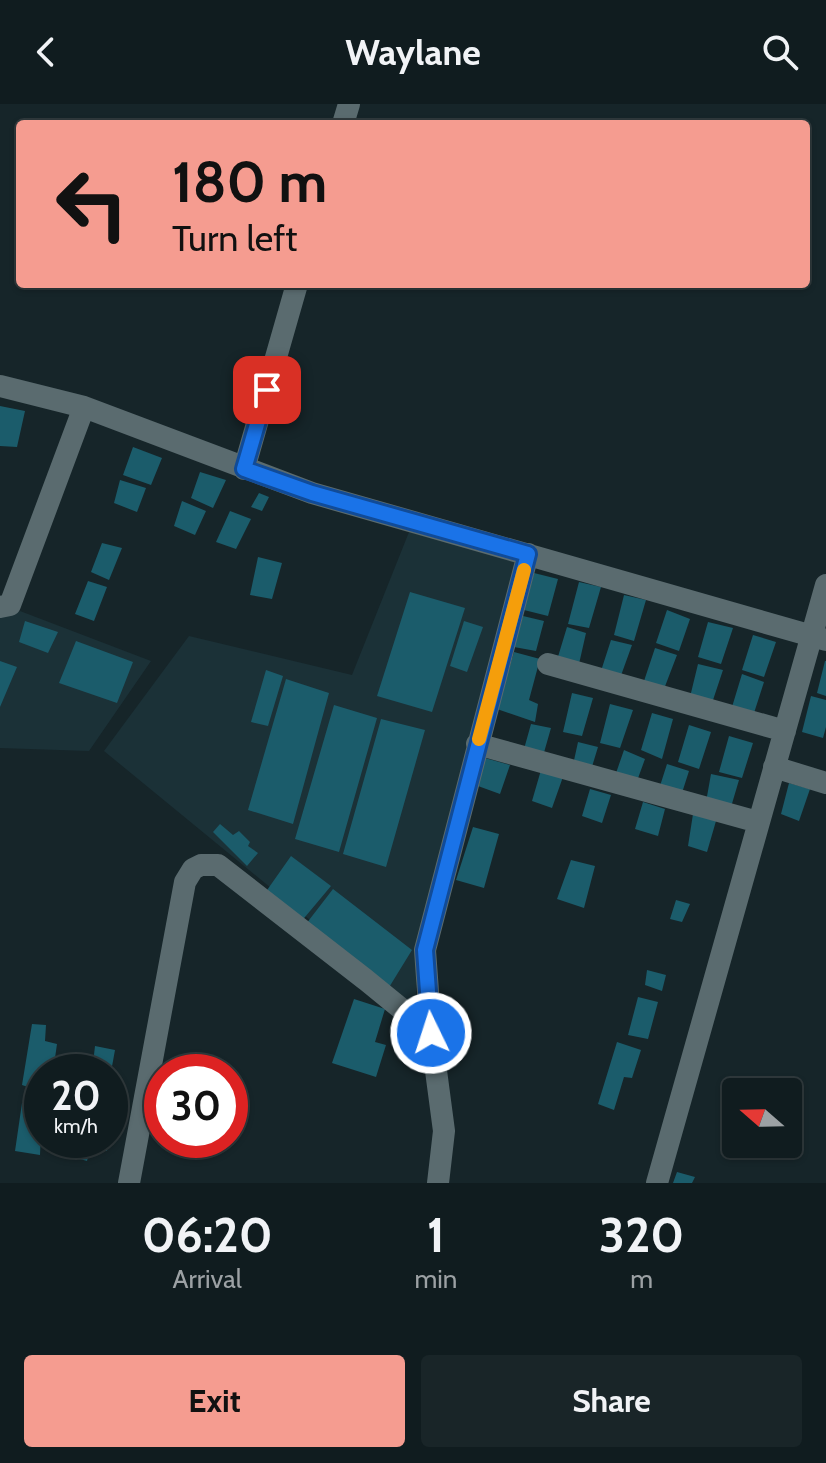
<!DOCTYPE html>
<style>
:root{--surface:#101c1f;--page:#192528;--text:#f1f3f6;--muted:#9ca1a4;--line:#303a3d;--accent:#f59c90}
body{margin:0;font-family:Cabin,sans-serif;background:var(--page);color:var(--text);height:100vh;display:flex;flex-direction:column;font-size:30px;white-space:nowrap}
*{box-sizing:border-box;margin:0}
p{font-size:26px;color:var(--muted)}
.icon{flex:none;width:44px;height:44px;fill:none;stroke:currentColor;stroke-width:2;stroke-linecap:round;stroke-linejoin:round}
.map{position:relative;height:1079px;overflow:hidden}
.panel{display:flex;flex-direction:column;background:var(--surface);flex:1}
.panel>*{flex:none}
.guide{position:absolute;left:16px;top:16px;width:794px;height:168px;border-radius:8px;box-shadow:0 2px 6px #0004,0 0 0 2px var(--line);background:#f59c90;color:#111;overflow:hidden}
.needle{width:52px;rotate:290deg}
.fabs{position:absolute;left:722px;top:974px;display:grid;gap:16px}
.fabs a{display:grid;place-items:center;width:80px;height:80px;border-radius:8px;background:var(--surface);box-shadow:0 2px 6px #0004,0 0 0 2px var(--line);font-size:40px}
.speed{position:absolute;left:24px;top:950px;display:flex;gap:16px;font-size:40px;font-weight:700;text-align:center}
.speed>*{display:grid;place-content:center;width:104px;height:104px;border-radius:50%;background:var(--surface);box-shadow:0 2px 6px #0004,0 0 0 2px var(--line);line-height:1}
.speed small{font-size:20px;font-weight:400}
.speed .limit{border:12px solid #d22;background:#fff;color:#111}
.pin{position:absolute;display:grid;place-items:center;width:68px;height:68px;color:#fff;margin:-34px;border-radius:16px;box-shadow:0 4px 12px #0006}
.me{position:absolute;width:88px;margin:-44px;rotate:356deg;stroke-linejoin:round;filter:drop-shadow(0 0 6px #0008)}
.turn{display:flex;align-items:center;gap:28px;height:168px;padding:0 24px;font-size:36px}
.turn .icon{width:104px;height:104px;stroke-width:2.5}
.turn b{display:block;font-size:56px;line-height:68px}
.eta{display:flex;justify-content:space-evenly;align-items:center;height:136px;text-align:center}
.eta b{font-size:48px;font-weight:700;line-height:56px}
.action{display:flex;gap:16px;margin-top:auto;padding:16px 24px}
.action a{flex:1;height:92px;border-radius:8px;background:var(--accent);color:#111;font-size:32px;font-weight:700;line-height:92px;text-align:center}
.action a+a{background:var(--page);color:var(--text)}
header{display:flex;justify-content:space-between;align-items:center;height:104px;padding:0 24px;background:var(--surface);font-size:36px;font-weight:700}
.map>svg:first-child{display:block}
.built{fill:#1b3137}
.building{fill:#1b5c6b}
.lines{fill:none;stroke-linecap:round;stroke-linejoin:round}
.minor{stroke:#5a6b6f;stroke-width:22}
.route-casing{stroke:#114b97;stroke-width:20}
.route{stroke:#1a73e8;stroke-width:14}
.slow{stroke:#f59e0b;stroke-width:14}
</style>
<header><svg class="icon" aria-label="back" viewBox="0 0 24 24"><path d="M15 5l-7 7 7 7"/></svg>Waylane<svg class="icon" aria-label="search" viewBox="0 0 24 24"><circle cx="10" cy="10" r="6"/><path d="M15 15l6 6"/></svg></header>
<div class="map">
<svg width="826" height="1079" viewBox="0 0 826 1079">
<rect width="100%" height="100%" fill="#162529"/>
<path class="built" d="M409,428L518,456L417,842L416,903L104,647L189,532L352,571Z
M20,507L151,557L89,647L0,644V512Z"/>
<path class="building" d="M0,302L25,307L17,343L0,342Z
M133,343L162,354L151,381L123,371Z
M200,368L226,376L213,404L191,394Z
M120,376L146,384L137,408L114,399Z
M259,389L269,393L262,407L251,403Z
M182,397L206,407L195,431L174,422Z
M230,407L251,415L236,445L216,438Z
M102,439L122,444L109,476L91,468Z
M258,453L282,459L272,495L250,491Z
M534,469L558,475L548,512L524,506Z
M88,477L107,483L94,517L75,510Z
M579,478L601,483L589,524L568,520Z
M410,488L465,504L432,608L377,592Z
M624,491L646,496L634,537L614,531Z
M667,506L690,515L679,547L656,539Z
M523,512L544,517L536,547L514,543Z
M25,517L58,528L48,549L19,538Z
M464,517L483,523L467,568L450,562Z
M708,518L733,524L721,560L698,553Z
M567,523L586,529L579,560L557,556Z
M753,531L776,538L764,573L742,566Z
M611,536L632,541L619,577L600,570Z
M76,537L133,558L117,599L59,579Z
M655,544L677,551L664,585L644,577Z
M514,548L540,555L529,596L538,600L535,618L497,605Z
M0,557L17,563L0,603Z
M825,557H826V592L817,589Z
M698,560L723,566L712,599L690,593Z
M266,566L283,572L268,622L251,618Z
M742,570L764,578L754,609L732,603Z
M286,575L329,589L293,720L248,706Z
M572,589L593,594L582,632L563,628Z
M811,592L826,596V623L823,634L802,628Z
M610,600L633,606L620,644L600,639Z
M334,601L377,614L339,748L295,735Z
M652,609L673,615L662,655L641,646Z
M381,615L425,626L386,763L343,750Z
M531,620L551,624L543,652L524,645Z
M689,621L711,628L699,665L678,658Z
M729,632L753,639L742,674L719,668Z
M578,638L598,643L591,666L573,661Z
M624,646L645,655L637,677L615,672Z
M485,654L510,661L500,690L478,682Z
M667,660L689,667L681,692L659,685Z
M541,666L564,670L552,704L532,697Z
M711,670L739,676L731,703L706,698Z
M789,679L810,685L799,717L781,710Z
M590,685L611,691L602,719L582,712Z
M643,698L665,705L658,732L635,725Z
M693,710L716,717L707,748L688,742Z
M220,720L233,731L239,727L250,738L248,742L258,749L247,762L213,728Z
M473,723L499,730L484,784L456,776Z
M291,752L331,782L300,819L265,789Z
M571,756L595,762L584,804L557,795Z
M333,785L412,846L388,885L306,820Z
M676,796L690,800L682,818L670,815Z
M647,866L666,871L662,887L645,881Z
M638,893L658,898L648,935L628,931Z
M354,895L385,905L375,938L386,941L376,973L332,959Z
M32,920L46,921L45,937L57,940L53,968H42V980H36L34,985L22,981Z
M617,938L641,946L632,974L624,973L614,1006L598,1000Z
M95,942L115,946L111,968H92Z
M22,999L42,1003L40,1051L15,1047Z
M77,1036H108L107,1047L90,1045L87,1057L73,1053Z
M677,1068L695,1073L692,1079H673Z"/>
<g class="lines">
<path class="minor" d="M343,20L349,0
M0,282L84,303L312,389L826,536
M244,365L297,180
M0,503L10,501L84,303
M548,560L785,627
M477,640L758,718
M774,663L826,679
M129,1079L185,778L193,765L201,761H218L366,876L431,929
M438,1079L444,1027L431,929L425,846L528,450
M657,1079L826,481"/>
</g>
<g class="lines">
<defs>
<path id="route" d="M267,286L244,365L312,389L528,450L425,846L431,929"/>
</defs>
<use href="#route" class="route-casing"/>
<use href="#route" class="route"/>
<path class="slow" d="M479,635L524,466"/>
</g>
</svg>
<div class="fabs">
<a><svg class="needle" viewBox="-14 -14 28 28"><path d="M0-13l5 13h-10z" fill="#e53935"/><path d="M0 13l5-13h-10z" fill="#9ca1a4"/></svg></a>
</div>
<div class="speed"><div>20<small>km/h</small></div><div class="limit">30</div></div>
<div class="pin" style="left:267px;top:286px;background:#d93025"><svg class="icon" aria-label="arrive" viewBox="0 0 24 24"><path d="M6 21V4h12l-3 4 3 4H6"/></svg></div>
<svg class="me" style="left:431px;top:929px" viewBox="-20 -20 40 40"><circle r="17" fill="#1a73e8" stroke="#fff" stroke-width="3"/><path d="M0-11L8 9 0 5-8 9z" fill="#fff"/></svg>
<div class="guide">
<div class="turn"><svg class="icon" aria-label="left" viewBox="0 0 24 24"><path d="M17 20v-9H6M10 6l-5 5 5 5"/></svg><div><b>180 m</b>Turn left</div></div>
</div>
</div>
<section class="panel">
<div class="eta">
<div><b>06:20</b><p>Arrival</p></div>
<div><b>1</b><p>min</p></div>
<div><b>320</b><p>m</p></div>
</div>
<div class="action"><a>Exit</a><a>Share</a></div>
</section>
